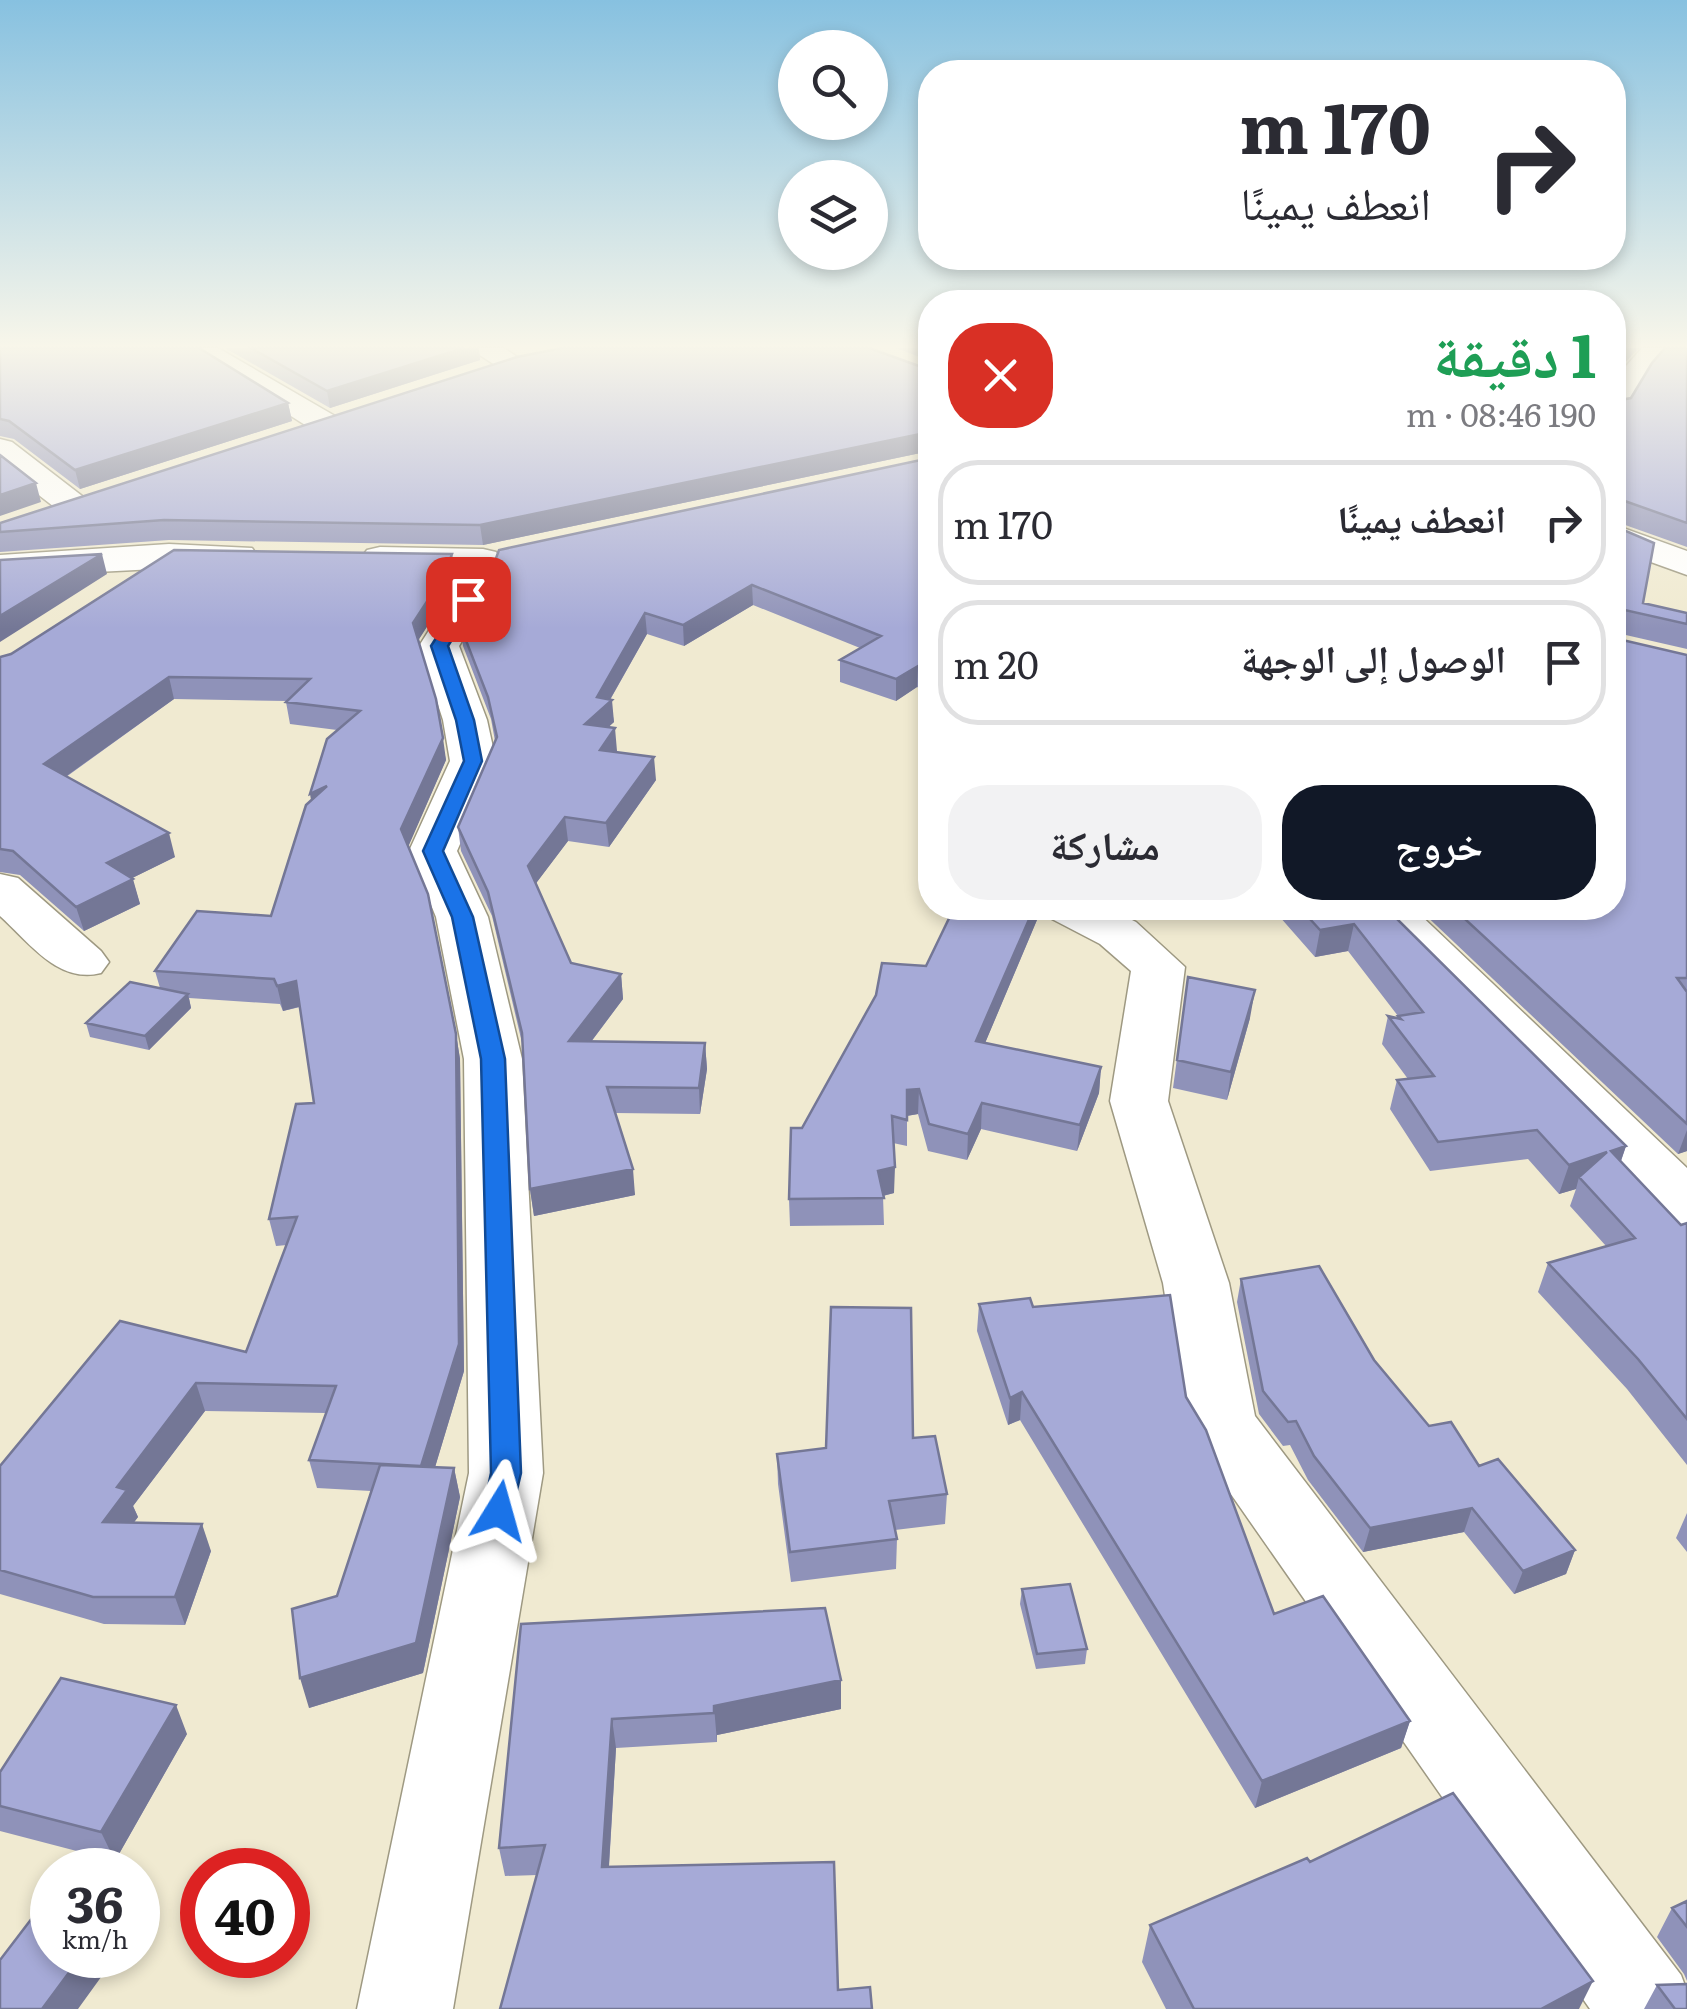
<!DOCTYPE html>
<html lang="ar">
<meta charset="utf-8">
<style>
:root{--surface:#fff;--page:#f2f2f3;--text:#2b2b33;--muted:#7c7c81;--line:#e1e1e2;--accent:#111827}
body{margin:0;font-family:Literata,"Noto Naskh Arabic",serif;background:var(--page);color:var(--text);direction:rtl;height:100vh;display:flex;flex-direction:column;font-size:38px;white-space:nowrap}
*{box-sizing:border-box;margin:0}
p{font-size:32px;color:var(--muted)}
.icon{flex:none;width:55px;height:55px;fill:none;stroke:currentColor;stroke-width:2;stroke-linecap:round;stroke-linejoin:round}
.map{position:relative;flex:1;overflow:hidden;direction:ltr}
.side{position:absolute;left:918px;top:290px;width:708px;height:630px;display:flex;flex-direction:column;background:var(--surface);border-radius:40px;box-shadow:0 5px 15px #0003;direction:rtl}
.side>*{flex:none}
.guide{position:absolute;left:918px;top:60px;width:708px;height:210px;border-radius:40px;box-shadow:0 5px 15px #0003;direction:rtl;background:#fff;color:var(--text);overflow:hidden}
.buttons{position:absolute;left:778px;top:30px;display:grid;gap:20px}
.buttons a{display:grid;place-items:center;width:110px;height:110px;border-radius:50%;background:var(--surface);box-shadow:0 5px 15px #0003;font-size:50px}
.speed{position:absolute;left:30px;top:1848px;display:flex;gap:20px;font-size:50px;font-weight:700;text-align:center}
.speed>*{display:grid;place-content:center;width:130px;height:130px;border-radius:50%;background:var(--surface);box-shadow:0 5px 15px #0003;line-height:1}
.speed small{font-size:25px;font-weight:400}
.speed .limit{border:15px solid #d22;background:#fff;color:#111}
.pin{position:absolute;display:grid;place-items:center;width:85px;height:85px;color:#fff;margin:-42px;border-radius:20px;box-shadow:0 5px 15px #0006}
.me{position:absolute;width:110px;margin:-55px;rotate:8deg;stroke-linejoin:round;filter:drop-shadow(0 0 8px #0008)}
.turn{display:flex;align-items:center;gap:35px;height:210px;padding:0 30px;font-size:45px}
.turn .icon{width:130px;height:130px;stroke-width:2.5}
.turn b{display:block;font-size:70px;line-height:85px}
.round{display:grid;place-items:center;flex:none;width:105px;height:105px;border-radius:40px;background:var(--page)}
.head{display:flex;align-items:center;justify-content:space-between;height:170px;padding:0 30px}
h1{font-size:60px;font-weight:700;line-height:75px;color:#1e9e55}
.cta{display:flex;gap:20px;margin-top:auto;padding:20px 30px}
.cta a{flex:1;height:115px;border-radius:40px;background:var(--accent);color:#fff;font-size:40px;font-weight:700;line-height:115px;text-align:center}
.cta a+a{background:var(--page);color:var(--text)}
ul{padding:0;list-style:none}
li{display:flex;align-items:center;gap:30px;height:125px;margin:0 20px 15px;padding:0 10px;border:5px solid var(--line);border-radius:40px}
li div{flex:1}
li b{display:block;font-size:38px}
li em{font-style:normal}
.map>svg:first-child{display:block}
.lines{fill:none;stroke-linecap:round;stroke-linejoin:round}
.street-casing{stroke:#9e9982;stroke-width:3}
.secondary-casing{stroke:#9e9982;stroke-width:3}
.street{fill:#fff;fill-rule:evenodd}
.secondary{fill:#fff;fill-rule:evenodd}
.wall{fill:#8f92b9}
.shaded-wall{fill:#747796}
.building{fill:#a6aad7;stroke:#747796;stroke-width:2.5}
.route{fill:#1a73e8;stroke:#114b97;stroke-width:2.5}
</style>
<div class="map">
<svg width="1687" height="2009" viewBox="0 0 1687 2009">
<rect width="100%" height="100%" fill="#f0ead1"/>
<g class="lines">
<defs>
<path id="street" d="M184,348H218L335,416L340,423L335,430H313Z
M469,348H504L526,363L521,369H501Z
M1642,348H1672L1644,380L1623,416L1612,418V382Z
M0,439L12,442L86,499L92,506L86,513L74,517L62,513L0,465Z
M1612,524L1687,551V575L1612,548Z
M0,874L18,878L101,951L109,962L101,973C58,984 30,943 0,916Z
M1045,908H1108L1136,922L1185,967L1168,1101L1229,1283L1255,1416L1681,1975L1687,1991V2009H1590L1196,1444L1185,1424L1163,1283L1110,1101L1131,971L1100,944L1052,919Z
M1359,908H1413L1687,1168V1226L1665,1219Z"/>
<path id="secondary" d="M169,544L252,548L258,556L252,564L0,577V555Z
M380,547L483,549L496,552L502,560L487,599L459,646L487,720L496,761L457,851L488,917L522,1059L543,1473L453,2009H357L469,1473L464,1059L436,917L409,851L450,761L443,720L419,646L449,599L460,571L367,566L361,558L367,550Z"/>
</defs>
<use href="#street" class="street-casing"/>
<use href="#secondary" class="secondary-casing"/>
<use href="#street" class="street"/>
<use href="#secondary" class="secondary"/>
</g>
<path class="wall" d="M0,348L288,403L292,421L80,489L14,439L0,436Z
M225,348H479L480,360L330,408Z
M896,348H930V361Z
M1687,348V547L1614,521V526L1643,603L1687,613V649L1617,633L1618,639L1687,655V1151L1678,1154L1418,908H1612L1614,374L1615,401L1631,398Z
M930,370V451L483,545L169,540L0,552V523Z
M930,458V692L917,687L896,701L840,682V660L860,648L753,605L684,646L647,634L610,700L614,722L608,727L617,752L656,780L609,847L568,841L536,883L571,963L621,974L623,999L591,1042L705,1043L707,1069L700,1114L615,1113L635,1195L534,1216L530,1189L523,1047L492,916L461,851L458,827L495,741L491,719L463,646L460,625Z
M455,575L446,597L418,640L446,760L408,846L456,1034L460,1059L464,1371L435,1467L454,1468L460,1497L423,1673L309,1708L337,1596L371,1491L317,1488L309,1460L326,1413L205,1411L133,1506L138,1517L134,1522L211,1551L185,1625L104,1624L0,1594V1466L246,1352L287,1245L276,1246L269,1219L314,1103L300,1007L283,1011L280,1004L189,998L191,1008L149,1050L90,1037L86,1023L160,988L155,971L271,916L337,730L290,724L286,702L287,701L174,699L66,777L175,857L132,878L140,904L84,931L20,875L0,872V657Z
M930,831V872L920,870L921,846Z
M954,908H1042L985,1043L1101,1067L1099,1093L1077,1151L981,1129L967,1160L928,1151L918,1114L907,1116V1146L893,1143L894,1193L883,1196L884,1225L790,1226L789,1199L802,1128L926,966Z
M1272,908H1386L1626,1146L1621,1161L1681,1225L1687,1223V1465L1627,1389L1538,1292L1548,1263L1606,1246L1570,1206L1576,1189L1559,1194L1528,1159L1430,1171L1390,1109L1397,1080L1408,1079L1382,1044L1388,1016L1398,1018V1016L1348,951L1315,957Z
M1188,977L1250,1018L1227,1100L1173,1088Z
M1241,1279L1374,1360L1429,1426L1479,1466L1575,1550L1566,1574L1514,1594L1464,1532L1363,1552L1308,1480L1290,1445L1283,1446L1259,1414L1237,1302Z
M979,1304L1033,1307L1186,1397L1274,1614L1410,1721L1401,1748L1255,1808L1020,1420L1008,1425L977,1331Z
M913,1438L947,1494L945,1524L895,1530L897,1539L896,1569L791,1582L778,1484L777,1454Z
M1687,1513V1552L1676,1538Z
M1022,1589L1087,1649L1085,1664L1036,1669L1020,1604Z
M521,1624L841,1709L717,1735V1742L616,1748L609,1867L872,2009L537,1875L505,1876L499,1848Z
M187,1734L115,1861L0,1831V1772Z
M1310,1862L1579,2009H1166L1142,1962L1150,1925Z
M1687,1901V1981L1684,1974L1657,1937L1672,1908Z
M1657,1985L1687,2009H1644Z"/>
<path class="shaded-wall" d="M464,348H479L480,360L330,408L327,391Z
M1626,348H1639L1612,376L1614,361Z
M288,403L292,421L80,489L75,470Z
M930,432V451L483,545L480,525Z
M36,483L41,502L0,516V495Z
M102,554L107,574L0,642V616Z
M452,554L455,575L446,597L416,644L413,623Z
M752,585L753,605L684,646L683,625Z
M645,613L647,634L608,703L612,700L614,722L587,747L585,724L597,697Z
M918,666L917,687L896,701V679Z
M169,677L174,699L51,787L44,764Z
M615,728L617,751L602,772L600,750Z
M443,738L446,760L406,852L401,829Z
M654,757L656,780L609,847L606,823Z
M327,786L314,818L310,794Z
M565,817L568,841L531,890L528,866Z
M169,833L175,857L114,887L107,863Z
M133,879L140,904L84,931L76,907Z
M1034,908H1042L975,1067L976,1041Z
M1354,924L1348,951L1315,957L1320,930Z
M621,974L623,999L572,1067L569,1041Z
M296,981L302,1006L283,1011L277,986Z
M1255,990L1250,1018L1227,1100L1231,1072Z
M188,994L191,1008L149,1050L145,1036Z
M456,1034L460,1059L464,1371L427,1494L421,1467Z
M705,1043L707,1069L700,1114L699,1088Z
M1101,1067L1099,1093L1077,1151L1080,1125Z
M919,1089L918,1114L906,1116L907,1090Z
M982,1103L981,1129L967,1160L968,1134Z
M1687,1130V1151L1678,1154Z
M1626,1146L1616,1175L1611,1151Z
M1607,1152L1579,1177L1576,1189L1559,1194L1569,1165Z
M895,1167L894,1193L878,1197V1171Z
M633,1169L635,1195L534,1216L530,1189Z
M196,1383L205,1411L133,1506L138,1517L114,1549L103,1522L117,1487Z
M1022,1392L1020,1420L1008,1425L1010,1398Z
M454,1468L460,1497L423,1673L309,1708L300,1678Z
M1472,1508L1464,1532L1363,1552L1370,1528Z
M202,1524L211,1551L185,1625L175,1597Z
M1575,1550L1566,1574L1514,1594L1523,1571Z
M841,1680V1709L717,1735V1742L714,1706Z
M176,1705L187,1734L115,1861L101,1832Z
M612,1719L616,1748L607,1896L602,1867Z
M1410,1721L1401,1748L1255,1808L1262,1781Z
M138,1879L151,1908L138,1927Z
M82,1955H117L78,2009H42Z
M1593,1981L1579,2009H1541Z"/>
<path class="building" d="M0,348H199L288,403L75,470L9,421L0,419Z
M251,348H464L327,391Z
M562,348H869L930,370V432L480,525L164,520L0,532V523L517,357Z
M1612,348H1626L1614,361L1615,401L1631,398L1652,363L1665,348H1687V523L1619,499L1614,503V526L1654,543L1643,603L1687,613V624L1616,608L1618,639L1687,655V978H1677L1687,992V1124L1453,908H1612Z
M0,455L36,483L0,495Z
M930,458V670L918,666L896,679L840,660L881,636L752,585L683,625L645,613L597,697L612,700L585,724L615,728L600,750L654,757L606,823L565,817L528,866L571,963L621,974L569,1041L705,1043L699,1088L607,1087L633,1169L530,1189L522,1033L488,892L458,827L497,737L488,697L460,625L488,580L499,550Z
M174,550L452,554L443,577L413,623L436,699L443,738L401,829L428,894L456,1034L459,1344L421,1466L309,1460L336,1386L196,1383L117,1487L127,1490L103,1522L202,1524L175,1597H93L0,1570V1466L120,1321L246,1352L297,1217L269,1219L296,1104L314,1103L296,981L277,986L274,979L155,971L197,911L271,916L306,805L327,786L310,794L327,739L360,711L286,702L310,679L169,677L44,764L169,833L107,863L133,879L76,907L13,851L0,849V657L11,654Z
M102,554L0,616V560Z
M930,831V847L921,846Z
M954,908H1034L976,1041L1101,1067L1080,1125L982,1103L968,1134L929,1124L919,1089L907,1090V1120L892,1116L895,1167L878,1171L884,1198L789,1199L791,1128H802L876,995L882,963L926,966Z
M1300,908H1386L1626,1146L1611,1151L1681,1225L1687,1223V1419L1638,1359L1548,1263L1635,1238L1579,1177L1607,1152L1569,1165L1537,1130L1438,1142L1397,1080L1434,1076L1388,1016L1401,1019L1398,1016L1423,1012L1354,924L1320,930Z
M1188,977L1255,990L1231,1072L1177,1060Z
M130,982L188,994L145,1036L86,1023Z
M1319,1266L1374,1360L1429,1426L1451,1422L1479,1466L1498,1459L1575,1550L1523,1571L1472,1508L1370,1528L1314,1456L1296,1421L1288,1422L1263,1391L1241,1279Z
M1170,1295L1186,1397L1206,1430L1274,1614L1323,1596L1410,1721L1262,1781L1022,1392L1010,1398L979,1304L1030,1298L1033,1307Z
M831,1307L911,1308L913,1438L935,1436L947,1494L889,1501L897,1539L790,1552L777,1454L826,1448Z
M380,1465L454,1468L416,1643L300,1678L292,1609L337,1596Z
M1070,1584L1087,1649L1037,1654L1022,1589Z
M825,1608L841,1680L714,1706V1713L612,1719L602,1867L834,1862L838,1990L870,1987L872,2009H500L545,1845L499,1848L521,1624Z
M61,1678L176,1705L101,1832L0,1806V1772Z
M1453,1793L1593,1981L1541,2009H1194L1150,1925L1307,1858L1310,1862Z
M82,1853L119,1870H69Z
M52,1892V1955H82L42,2009H0V1960Z
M1687,1901V1927L1672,1908Z
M1687,1984V2009H1675L1657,1985Z"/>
<linearGradient id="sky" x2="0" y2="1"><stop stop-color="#87c1e0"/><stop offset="0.55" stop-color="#f8f6ea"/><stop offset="1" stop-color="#f8f6ea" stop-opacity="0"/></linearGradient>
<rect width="1687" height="629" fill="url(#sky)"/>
<path class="route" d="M463,596L477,599L448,646L474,720L482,761L443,851L473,917L505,1059L521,1473L510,1520L499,1524L488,1520L483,1511L491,1473L481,1059L452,917L423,851L464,761L456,720L431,646Z"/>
</svg>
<div class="buttons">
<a><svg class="icon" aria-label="search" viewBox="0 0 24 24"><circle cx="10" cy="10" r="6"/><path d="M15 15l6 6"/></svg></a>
<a><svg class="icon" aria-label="layers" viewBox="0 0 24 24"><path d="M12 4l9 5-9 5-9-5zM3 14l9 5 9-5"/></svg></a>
</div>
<div class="speed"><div>36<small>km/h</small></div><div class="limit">40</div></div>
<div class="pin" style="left:468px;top:599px;background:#d93025"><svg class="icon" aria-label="arrive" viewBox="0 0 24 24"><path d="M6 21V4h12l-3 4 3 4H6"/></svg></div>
<svg class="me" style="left:499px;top:1511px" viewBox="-20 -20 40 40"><path d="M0-17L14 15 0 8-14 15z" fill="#1a73e8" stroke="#fff" stroke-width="4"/></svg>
<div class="guide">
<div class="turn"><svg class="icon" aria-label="right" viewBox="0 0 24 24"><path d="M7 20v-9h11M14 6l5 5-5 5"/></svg><div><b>170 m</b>انعطف يمينًا</div></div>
</div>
<section class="side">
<div class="head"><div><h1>1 دقيقة</h1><p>190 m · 08:46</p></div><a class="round" style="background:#d93025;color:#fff"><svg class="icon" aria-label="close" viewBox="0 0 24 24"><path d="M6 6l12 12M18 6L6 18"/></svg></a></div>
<ul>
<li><svg class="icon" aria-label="right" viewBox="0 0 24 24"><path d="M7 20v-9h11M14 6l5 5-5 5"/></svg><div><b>انعطف يمينًا</b></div><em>170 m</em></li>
<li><svg class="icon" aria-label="arrive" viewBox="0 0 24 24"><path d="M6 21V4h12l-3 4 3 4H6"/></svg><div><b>الوصول إلى الوجهة</b></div><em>20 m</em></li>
</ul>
<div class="cta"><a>خروج</a><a>مشاركة</a></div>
</section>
</div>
